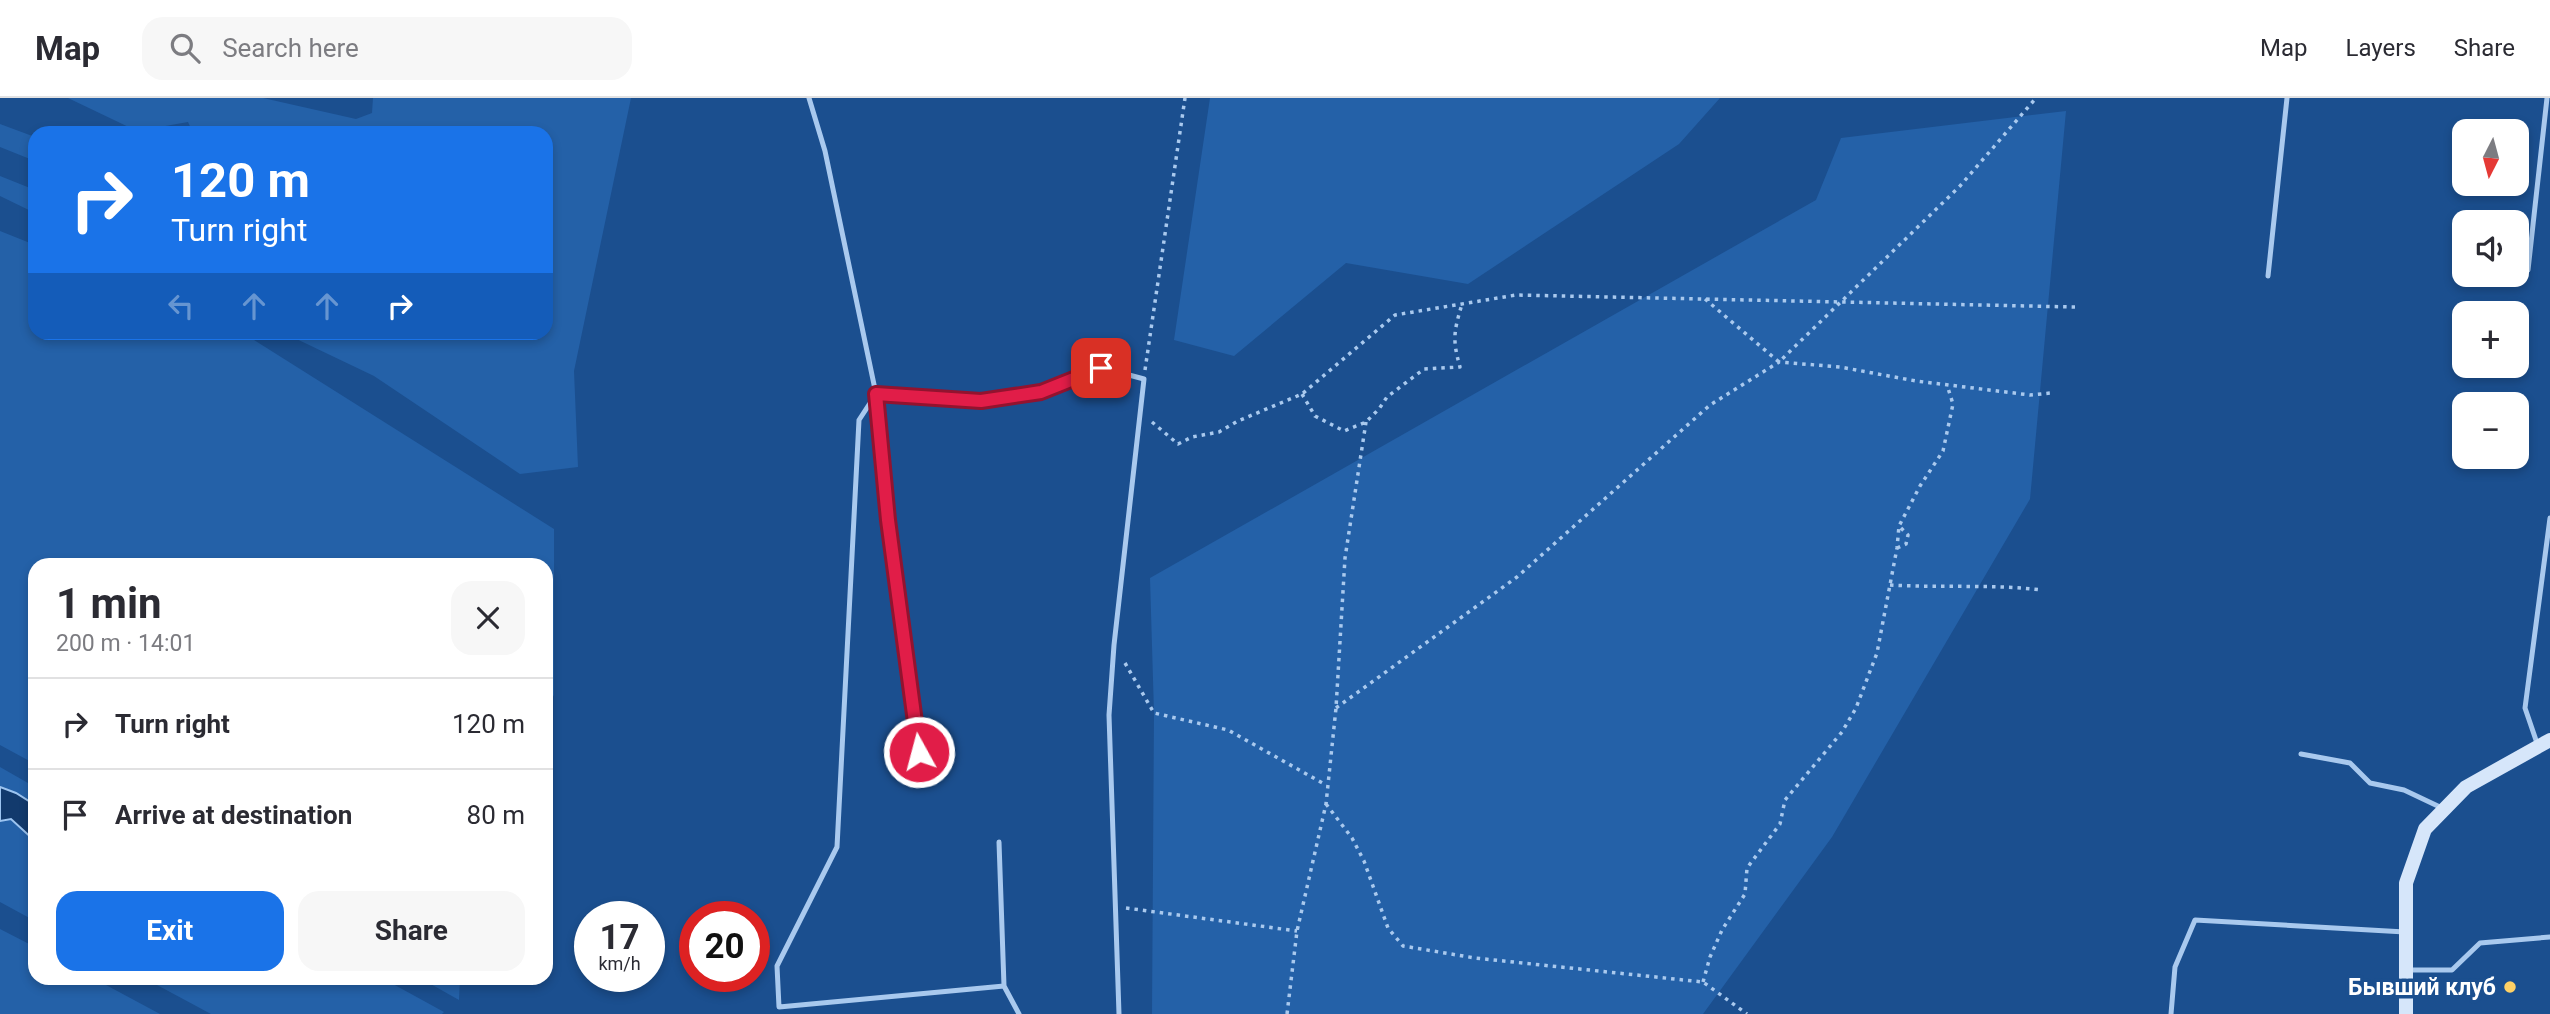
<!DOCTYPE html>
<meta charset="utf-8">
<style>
:root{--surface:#fff;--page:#f7f7f7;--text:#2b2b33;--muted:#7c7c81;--line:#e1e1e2;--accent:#1a73e8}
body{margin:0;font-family:Roboto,sans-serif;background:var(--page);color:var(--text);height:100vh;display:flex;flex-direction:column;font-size:26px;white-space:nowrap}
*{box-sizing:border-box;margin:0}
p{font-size:23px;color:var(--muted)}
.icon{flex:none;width:38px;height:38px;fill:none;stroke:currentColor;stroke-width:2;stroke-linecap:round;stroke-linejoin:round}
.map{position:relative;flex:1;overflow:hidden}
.panel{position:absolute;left:28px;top:460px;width:525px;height:427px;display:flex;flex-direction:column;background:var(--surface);border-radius:21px;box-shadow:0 4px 10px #0003}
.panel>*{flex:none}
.guide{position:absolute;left:28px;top:28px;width:525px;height:214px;border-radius:21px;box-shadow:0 4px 10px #0003;background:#1a73e8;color:#fff;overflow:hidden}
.needle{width:46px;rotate:186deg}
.fabs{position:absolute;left:2452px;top:21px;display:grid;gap:14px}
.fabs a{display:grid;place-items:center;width:77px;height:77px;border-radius:14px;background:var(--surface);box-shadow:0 4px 10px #0003;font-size:35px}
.speed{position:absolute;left:574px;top:803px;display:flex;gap:14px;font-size:35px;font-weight:700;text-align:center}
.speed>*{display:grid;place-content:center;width:91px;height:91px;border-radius:50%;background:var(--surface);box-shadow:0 4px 10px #0003;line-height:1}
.speed small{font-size:18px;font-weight:400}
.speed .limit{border:10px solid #d22;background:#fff;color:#111}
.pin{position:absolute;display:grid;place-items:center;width:60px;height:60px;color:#fff;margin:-30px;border-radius:14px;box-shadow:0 4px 10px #0006}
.me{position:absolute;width:77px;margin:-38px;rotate:353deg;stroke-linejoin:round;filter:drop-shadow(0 0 5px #0008)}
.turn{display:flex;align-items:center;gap:24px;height:147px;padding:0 28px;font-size:32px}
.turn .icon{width:91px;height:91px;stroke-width:2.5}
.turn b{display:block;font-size:49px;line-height:60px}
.lanes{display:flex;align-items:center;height:66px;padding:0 28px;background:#0003;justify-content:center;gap:35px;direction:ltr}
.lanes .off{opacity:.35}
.round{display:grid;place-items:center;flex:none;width:74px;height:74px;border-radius:21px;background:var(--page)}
.overview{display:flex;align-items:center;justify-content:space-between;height:119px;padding:0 28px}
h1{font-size:42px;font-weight:700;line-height:52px}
.action{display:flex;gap:14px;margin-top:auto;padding:14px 28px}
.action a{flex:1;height:80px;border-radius:21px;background:var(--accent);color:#fff;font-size:28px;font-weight:700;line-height:80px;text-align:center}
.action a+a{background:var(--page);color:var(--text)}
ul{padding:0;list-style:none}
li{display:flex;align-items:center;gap:21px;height:91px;padding:0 28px;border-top:2px solid var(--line)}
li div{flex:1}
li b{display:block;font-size:26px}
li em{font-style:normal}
header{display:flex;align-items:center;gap:42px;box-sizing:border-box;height:98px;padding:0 35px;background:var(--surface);border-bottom:2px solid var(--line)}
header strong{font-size:33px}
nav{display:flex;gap:38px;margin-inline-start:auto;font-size:24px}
.search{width:490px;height:63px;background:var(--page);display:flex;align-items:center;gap:18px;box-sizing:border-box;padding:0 24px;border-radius:21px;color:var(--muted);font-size:26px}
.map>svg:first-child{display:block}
.green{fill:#2461a8}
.water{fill:#123a6d;stroke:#9cc4f0;stroke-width:2}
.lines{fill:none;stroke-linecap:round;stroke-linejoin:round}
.path{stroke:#a9c9ee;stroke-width:3.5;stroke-dasharray:3.5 5;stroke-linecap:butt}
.lane{stroke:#a9c9ee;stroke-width:5}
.secondary{stroke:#d6e6fa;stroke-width:14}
.route-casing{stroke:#92132f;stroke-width:18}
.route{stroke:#e11d48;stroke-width:12}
.poi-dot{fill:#ffd166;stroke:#1b4f8f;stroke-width:2.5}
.labels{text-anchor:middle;stroke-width:7;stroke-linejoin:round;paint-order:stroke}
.poi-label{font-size:23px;font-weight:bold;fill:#fff;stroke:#1b4f8f;text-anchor:end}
</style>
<header>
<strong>Map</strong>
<div class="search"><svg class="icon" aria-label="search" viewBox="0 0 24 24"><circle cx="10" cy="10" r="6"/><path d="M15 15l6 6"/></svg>Search here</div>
<nav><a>Map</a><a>Layers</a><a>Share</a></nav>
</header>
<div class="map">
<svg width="2550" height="916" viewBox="0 0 2550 916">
<rect width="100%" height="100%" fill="#1b4f8f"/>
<path class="green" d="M68,0H263L356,21L372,15L373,0H631L574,273L578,369L520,376L374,278L284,235L546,234V35H193L188,24L137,33Z
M1210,0H1720L1679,46L1468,186L1346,165L1234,258L1174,242Z
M2066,13L2030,401L1832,739L1703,916H1152L1154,615L1150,480L1816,102L1841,40Z
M0,26L35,39V63L0,49Z
M0,78L35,92V115L0,98Z
M0,133L35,147V234L243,235L554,431V597L546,611V467H35V666L0,647Z
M0,669L35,689V823L0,804Z
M0,831L35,849V880H93L160,916H0Z
M144,880H382L444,914L442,916H211Z
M420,880H460L459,902Z"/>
<path class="water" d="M0,689L16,695L35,707V743L11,721L0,723Z"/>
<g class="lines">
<path class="path" d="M1705,201L1779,264L1960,88L2036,0
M1145,272L1185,0
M1302,296L1315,318L1344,333L1366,324L1379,311L1387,299L1424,271L1460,269C1452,241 1454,233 1462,206
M1152,324L1178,346L1192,339L1219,334L1238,323L1302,296L1395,217L1516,197L2075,209
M1897,450L1906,446L1908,437L1899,428
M1890,487C1941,490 1992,486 2042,492
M1125,565L1154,615L1228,632L1326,687
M1336,610L1517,479L1710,307L1779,264L1840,269L1916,283L2030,297L2051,295
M1326,706L1352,740L1364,763L1388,830L1403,848L1475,860L1703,884L1747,916
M1126,810L1297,833
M1703,884L1710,859L1722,832L1745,796L1747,770L1780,726L1785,702L1842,634L1856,610L1877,555L1897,450L1899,428L1920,388L1943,353L1953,306L1947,287
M1287,916L1297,833L1326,706L1336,610L1345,460L1366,324"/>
<path class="lane" d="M809,0L825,53L876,296L888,422L919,654
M2528,172L2547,0
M2268,178L2287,0
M1114,273L1144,281L1114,547L1109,617L1119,916
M876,296L859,322L837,749L777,868L779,909L1004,888
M876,296L981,303L1041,294L1101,269
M2538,648L2525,610L2550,420
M2301,656L2350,665L2370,685L2404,692L2442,710
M999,744L1004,888L1019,916
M2407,872H2452L2480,845L2550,839
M2171,916L2175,869L2195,822L2405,834"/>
<path class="secondary" d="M2406,916V785L2425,731L2466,689L2550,642"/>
</g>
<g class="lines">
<defs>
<path id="route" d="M919,654L888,422L876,296L981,303L1041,294L1101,270"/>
</defs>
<use href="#route" class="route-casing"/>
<use href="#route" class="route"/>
</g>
<circle class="poi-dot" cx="2510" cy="889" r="7"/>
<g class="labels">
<g class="poi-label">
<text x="2496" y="897">Бывший клуб</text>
</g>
</g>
</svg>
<div class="fabs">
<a><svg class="needle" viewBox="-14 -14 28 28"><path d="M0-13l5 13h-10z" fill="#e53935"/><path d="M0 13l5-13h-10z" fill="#7c7c81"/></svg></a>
<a><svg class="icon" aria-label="sound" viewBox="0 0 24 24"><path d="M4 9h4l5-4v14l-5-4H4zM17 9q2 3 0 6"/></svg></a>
<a>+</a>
<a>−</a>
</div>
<div class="speed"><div>17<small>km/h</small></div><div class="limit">20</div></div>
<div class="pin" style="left:1101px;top:270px;background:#d93025"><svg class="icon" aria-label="arrive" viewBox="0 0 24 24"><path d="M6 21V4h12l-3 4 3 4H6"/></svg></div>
<svg class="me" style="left:919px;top:654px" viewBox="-20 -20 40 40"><circle r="17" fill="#e11d48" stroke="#fff" stroke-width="3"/><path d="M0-11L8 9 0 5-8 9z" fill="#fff"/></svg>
<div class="guide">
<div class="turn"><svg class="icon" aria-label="right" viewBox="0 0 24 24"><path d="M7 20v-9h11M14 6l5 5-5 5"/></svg><div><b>120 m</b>Turn right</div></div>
<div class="lanes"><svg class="icon off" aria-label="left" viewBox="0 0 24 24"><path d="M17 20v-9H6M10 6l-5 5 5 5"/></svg><svg class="icon off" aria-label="ahead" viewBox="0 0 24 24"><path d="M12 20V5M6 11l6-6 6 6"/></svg><svg class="icon off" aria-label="ahead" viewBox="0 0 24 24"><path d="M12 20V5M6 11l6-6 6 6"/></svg><svg class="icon" aria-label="right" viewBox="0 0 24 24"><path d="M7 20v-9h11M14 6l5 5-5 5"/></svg></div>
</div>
<section class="panel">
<div class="overview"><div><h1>1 min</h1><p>200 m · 14:01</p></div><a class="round"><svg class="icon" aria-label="close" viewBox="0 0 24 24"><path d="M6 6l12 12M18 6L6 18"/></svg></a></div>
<ul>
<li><svg class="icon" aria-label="right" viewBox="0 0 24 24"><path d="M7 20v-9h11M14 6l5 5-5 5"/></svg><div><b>Turn right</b></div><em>120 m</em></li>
<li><svg class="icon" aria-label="arrive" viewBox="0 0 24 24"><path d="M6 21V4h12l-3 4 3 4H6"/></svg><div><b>Arrive at destination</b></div><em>80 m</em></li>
</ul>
<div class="action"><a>Exit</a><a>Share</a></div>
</section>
</div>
